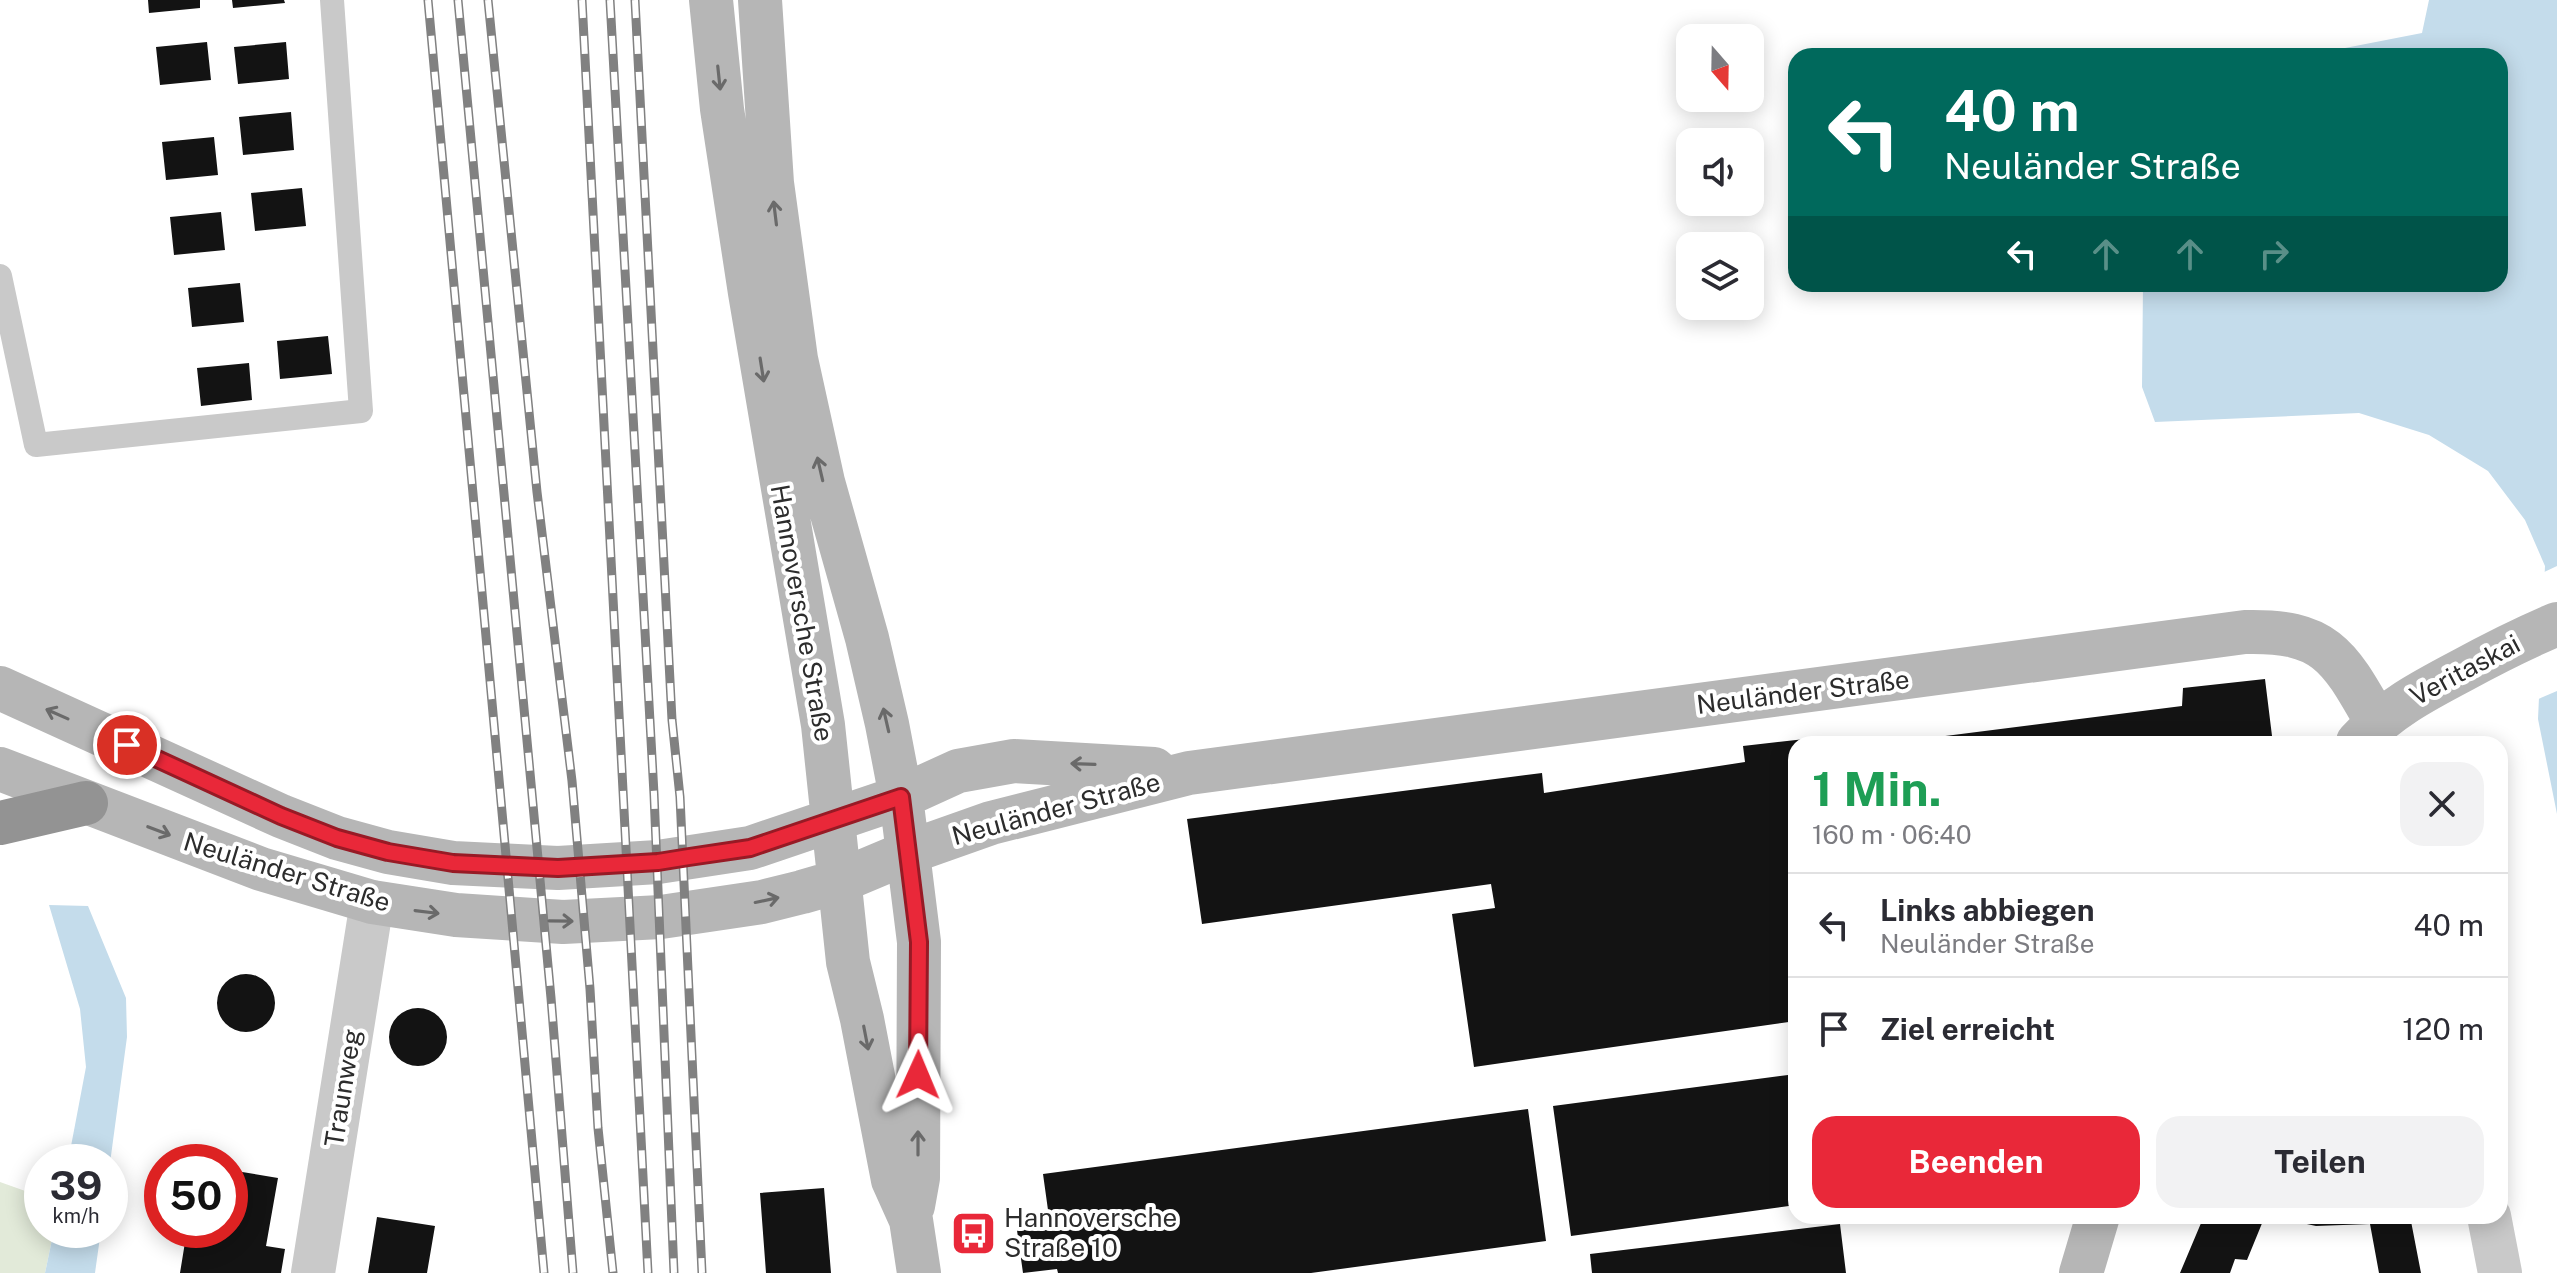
<!DOCTYPE html>
<html lang="de">
<meta charset="utf-8">
<style>
:root{--surface:#fff;--page:#f2f2f3;--text:#2b2b33;--muted:#7c7c81;--line:#e1e1e2;--accent:#e92839}
body{margin:0;font-family:"Public Sans",sans-serif;background:var(--page);color:var(--text);height:100vh;display:flex;flex-direction:column;font-size:30px;white-space:nowrap}
*{box-sizing:border-box;margin:0}
p{font-size:26px;color:var(--muted)}
.icon{flex:none;width:44px;height:44px;fill:none;stroke:currentColor;stroke-width:2;stroke-linecap:round;stroke-linejoin:round}
.map{position:relative;flex:1;overflow:hidden}
.panel{position:absolute;left:1788px;top:736px;width:720px;height:488px;display:flex;flex-direction:column;background:var(--surface);border-radius:24px;box-shadow:0 4px 20px #0003}
.panel>*{flex:none}
.hud{position:absolute;left:1788px;top:48px;width:720px;height:244px;border-radius:24px;box-shadow:0 4px 20px #0003;background:#00695c;color:#fff;overflow:hidden}
.needle{width:52px;rotate:160deg}
.fabs{position:absolute;left:1676px;top:24px;display:grid;gap:16px}
.fabs a{display:grid;place-items:center;width:88px;height:88px;border-radius:16px;background:var(--surface);box-shadow:0 4px 20px #0003;font-size:40px}
.speed{position:absolute;left:24px;top:1144px;display:flex;gap:16px;font-size:40px;font-weight:700;text-align:center}
.speed>*{display:grid;place-content:center;width:104px;height:104px;border-radius:50%;background:var(--surface);box-shadow:0 4px 20px #0003;line-height:1}
.speed small{font-size:20px;font-weight:400}
.speed .limit{border:12px solid #d22;background:#fff;color:#111}
.pin{position:absolute;display:grid;place-items:center;width:68px;height:68px;color:#fff;margin:-34px;border:4px solid #fff;border-radius:50%;box-shadow:0 2px 8px #0007}
.me{position:absolute;width:88px;margin:-44px;rotate:1deg;stroke-linejoin:round;filter:drop-shadow(0 0 6px #0008)}
.turn{display:flex;align-items:center;gap:28px;height:168px;padding:0 24px;font-size:36px}
.turn .icon{width:104px;height:104px;stroke-width:2.5}
.turn b{display:block;font-size:56px;line-height:68px}
.lanes{display:flex;align-items:center;height:76px;padding:0 24px;background:#0003;justify-content:center;gap:40px;direction:ltr}
.lanes .off{opacity:.35}
.round{display:grid;place-items:center;flex:none;width:84px;height:84px;border-radius:24px;background:var(--page)}
.head{display:flex;align-items:center;justify-content:space-between;height:136px;padding:0 24px}
h1{font-size:48px;font-weight:700;line-height:60px;color:#1e9e55}
.action{display:flex;gap:16px;margin-top:auto;padding:16px 24px}
.action a{flex:1;height:92px;border-radius:24px;background:var(--accent);color:#fff;font-size:32px;font-weight:700;line-height:92px;text-align:center}
.action a+a{background:var(--page);color:var(--text)}
ul{padding:0;list-style:none}
li{display:flex;align-items:center;gap:24px;height:104px;padding:0 24px;border-top:2px solid var(--line)}
li div{flex:1}
li b{display:block;font-size:30px}
li em{font-style:normal}
.map>svg:first-child{display:block}
.green{fill:#e2ead9}
.water{fill:#c4dceb}
.pier{fill:#fff}
.building{fill:#131313}
.lines{fill:none;stroke-linecap:round;stroke-linejoin:round}
.lane{stroke:#c9c9c9;stroke-width:24}
.street{stroke:#c9c9c9;stroke-width:44}
.secondary{stroke:#b6b6b6;stroke-width:44}
.highway{stroke:#939393;stroke-width:44}
.rail-casing{stroke:#818181;stroke-width:9}
.rail{stroke:#fff;stroke-width:6;stroke-dasharray:18;stroke-linecap:butt}
.oneway{stroke:#6a6a6a}
.route-casing{stroke:#971a25;stroke-width:20}
.route{stroke:#e92839;stroke-width:14}
.labels{text-anchor:middle;stroke-width:8;stroke-linejoin:round;paint-order:stroke}
.street-label{font-size:26px;fill:#2c2c2c;stroke:#fff}
.poi-label{font-size:26px;fill:#2c2c2c;stroke:#fff;text-anchor:start}
</style>
<div class="map">
<svg width="2557" height="1273" viewBox="0 0 2557 1273">
<rect width="100%" height="100%" fill="#fff"/>
<path class="green" d="M0,1182L42,1197V1230H54L45,1273H0Z"/>
<path class="water" d="M2429,0H2557V814L2538,719L2545,566L2525,520L2488,471L2429,435L2359,413L2155,422L2142,387L2143,284H2500V56H2304L2422,33Z
M49,905L88,906L126,998L127,1037L110,1163L68,1162L86,1067L80,1009Z
M54,1230H101L95,1273H45Z"/>
<path class="pier" d="M2557,566V691L2536,700L2540,574Z"/>
<path class="building" d="M148,0H200V8L149,13Z
M232,0H284L285,3L233,8Z
M207,42L211,80L160,85L156,47Z
M286,42L289,79L238,84L234,47Z
M291,112L294,150L243,155L239,117Z
M214,137L218,175L166,180L162,142Z
M302,188L306,226L255,231L251,193Z
M221,212L225,250L174,255L170,217Z
M240,283L244,322L192,327L188,288Z
M328,336L332,374L280,379L277,341Z
M249,363L252,400L201,406L197,368Z
M2265,679L2273,744H1899L1898,742L2182,706L2183,688Z
M1832,736L1833,744H1796V1021L1474,1067L1452,914L1495,908L1491,884L1202,924L1187,819L1542,773L1544,793L1745,762L1743,746Z
M217 1003a29 29 0 1 1 58 0a29 29 0 1 1-58 0Z
M389 1037a29 29 0 1 1 58 0a29 29 0 1 1-58 0Z
M1796,1074V1205L1571,1236L1553,1106Z
M1528,1109L1546,1241L1311,1273H1058L1057,1269L1023,1273L1015,1216L1048,1210L1043,1174Z
M230,1170L278,1178L266,1246L285,1249L281,1273H180L187,1230H230Z
M824,1188L831,1273H766L760,1193Z
M2204,1216H2265L2247,1260L2235,1259L2230,1273H2180Z
M2269,1216H2410L2421,1273H2379L2370,1224L2316,1226Z
M377,1217L435,1226L427,1273H368Z
M1840,1224L1846,1273H1592L1590,1254Z"/>
<g class="lines">
<path class="lane" d="M0,276L36,445L361,411L332,0"/>
<path class="street" d="M2489,1216L2500,1273
M313,1273L372,902"/>
<path class="secondary" d="M711,0L722,109L750,293L823,725L848,962L862,1019L893,1180L911,1220L919,1273
M760,0L772,183L796,359L823,482L867,638L887,724L901,797L919,942L918,1178L913,1206
M0,688L281,816L337,838L388,852L453,863L558,868L658,862L750,848L901,797L958,771L1014,761L1154,769
M2358,742C2387,710 2423,691 2461,671C2492,654 2524,638 2557,624
M0,769L261,869L372,902L456,915L563,922L661,917L762,902L802,892L840,881L909,852L991,823L1189,773L2245,632C2326,630 2339,656 2376,721
M2081,1273L2098,1216"/>
<path class="highway" d="M0,823L86,803"/>
<defs>
<path id="rail" d="M428,0L544,1273
M458,0L551,998L573,1273
M488,0L537,492L572,781L590,989L598,1128L613,1273
M582,0L648,1273
M610,0L654,794L674,1273
M635,0L672,720L680,797L702,1273"/>
</defs>
<use href="#rail" class="rail-casing"/>
<use href="#rail" class="rail"/>
</g>
<defs><path id="oneway-shaft" d="M-6 0H5M1.5-3L5.5 0L1.5 3" fill="none" stroke-width="1.6" stroke-linecap="round" stroke-linejoin="round" transform="scale(2)"/></defs>
<g class="oneway">
<use href="#oneway-shaft" transform="translate(719 78) rotate(84)"/>
<use href="#oneway-shaft" transform="translate(775 213) rotate(-97)"/>
<use href="#oneway-shaft" transform="translate(762 370) rotate(81)"/>
<use href="#oneway-shaft" transform="translate(820 469) rotate(-103)"/>
<use href="#oneway-shaft" transform="translate(57 714) rotate(-156)"/>
<use href="#oneway-shaft" transform="translate(886 720) rotate(-103)"/>
<use href="#oneway-shaft" transform="translate(1083 764) rotate(-178)"/>
<use href="#oneway-shaft" transform="translate(159 831) rotate(21)"/>
<use href="#oneway-shaft" transform="translate(767 900) rotate(-12)"/>
<use href="#oneway-shaft" transform="translate(427 912) rotate(7)"/>
<use href="#oneway-shaft" transform="translate(561 921) rotate(1)"/>
<use href="#oneway-shaft" transform="translate(866 1038) rotate(79)"/>
<use href="#oneway-shaft" transform="translate(918 1143) rotate(-90)"/>
</g>
<g class="lines">
<defs>
<path id="route" d="M127,745L281,816L337,838L388,852L453,863L558,868L658,862L689,857L750,848L901,797L919,942L918,1075"/>
</defs>
<use href="#route" class="route-casing"/>
<use href="#route" class="route"/>
</g>
<defs>
<symbol id="bus-square" viewBox="-11 -11 22 22"><rect x="-9" y="-9" width="18" height="18" rx="4" fill="#e92839" stroke="#fff"/><path d="M-5-6H5V4H4V6H2V4H-2V6H-4V4H-5ZM-3.5-4V0h7V-4ZM-3.5 1.2v1.5H-2V1.2ZM2 1.2v1.5H3.5V1.2Z" fill="#fff"/></symbol>
</defs>
<g fill-rule="evenodd">
<use href="#bus-square" x="948" y="1208" width="51" height="51"/>
</g>
<g class="labels">
<g class="street-label">
<text transform="translate(802 613) rotate(80)" y="9">Hannoversche Straße</text>
<text transform="translate(2465 670) rotate(-28)" y="9">Veritaskai</text>
<text transform="translate(1803 692) rotate(-7)" y="9">Neuländer Straße</text>
<text transform="translate(1056 809) rotate(-15)" y="9">Neuländer Straße</text>
<text transform="translate(287 872) rotate(17)" y="9">Neuländer Straße</text>
<text transform="translate(343 1088) rotate(-81)" y="9">Traunweg</text>
</g>
<g class="poi-label">
<text x="1004" y="1227">Hannoversche<tspan x="1004" dy="30">Straße 10</tspan></text>
</g>
</g>
</svg>
<div class="fabs">
<a><svg class="needle" viewBox="-14 -14 28 28"><path d="M0-13l5 13h-10z" fill="#e53935"/><path d="M0 13l5-13h-10z" fill="#7c7c81"/></svg></a>
<a><svg class="icon" aria-label="sound" viewBox="0 0 24 24"><path d="M4 9h4l5-4v14l-5-4H4zM17 9q2 3 0 6"/></svg></a>
<a><svg class="icon" aria-label="layers" viewBox="0 0 24 24"><path d="M12 4l9 5-9 5-9-5zM3 14l9 5 9-5"/></svg></a>
</div>
<div class="speed"><div>39<small>km/h</small></div><div class="limit">50</div></div>
<div class="pin" style="left:127px;top:745px;background:#d93025"><svg class="icon" aria-label="arrive" viewBox="0 0 24 24"><path d="M6 21V4h12l-3 4 3 4H6"/></svg></div>
<svg class="me" style="left:918px;top:1075px" viewBox="-20 -20 40 40"><path d="M0-17L14 15 0 8-14 15z" fill="#e92839" stroke="#fff" stroke-width="4"/></svg>
<div class="hud">
<div class="turn"><svg class="icon" aria-label="left" viewBox="0 0 24 24"><path d="M17 20v-9H6M10 6l-5 5 5 5"/></svg><div><b>40 m</b>Neuländer Straße</div></div>
<div class="lanes"><svg class="icon" aria-label="left" viewBox="0 0 24 24"><path d="M17 20v-9H6M10 6l-5 5 5 5"/></svg><svg class="icon off" aria-label="ahead" viewBox="0 0 24 24"><path d="M12 20V5M6 11l6-6 6 6"/></svg><svg class="icon off" aria-label="ahead" viewBox="0 0 24 24"><path d="M12 20V5M6 11l6-6 6 6"/></svg><svg class="icon off" aria-label="right" viewBox="0 0 24 24"><path d="M7 20v-9h11M14 6l5 5-5 5"/></svg></div>
</div>
<section class="panel">
<div class="head"><div><h1>1 Min.</h1><p>160 m · 06:40</p></div><a class="round"><svg class="icon" aria-label="close" viewBox="0 0 24 24"><path d="M6 6l12 12M18 6L6 18"/></svg></a></div>
<ul>
<li><svg class="icon" aria-label="left" viewBox="0 0 24 24"><path d="M17 20v-9H6M10 6l-5 5 5 5"/></svg><div><b>Links abbiegen</b><p>Neuländer Straße</p></div><em>40 m</em></li>
<li><svg class="icon" aria-label="arrive" viewBox="0 0 24 24"><path d="M6 21V4h12l-3 4 3 4H6"/></svg><div><b>Ziel erreicht</b></div><em>120 m</em></li>
</ul>
<div class="action"><a>Beenden</a><a>Teilen</a></div>
</section>
</div>
